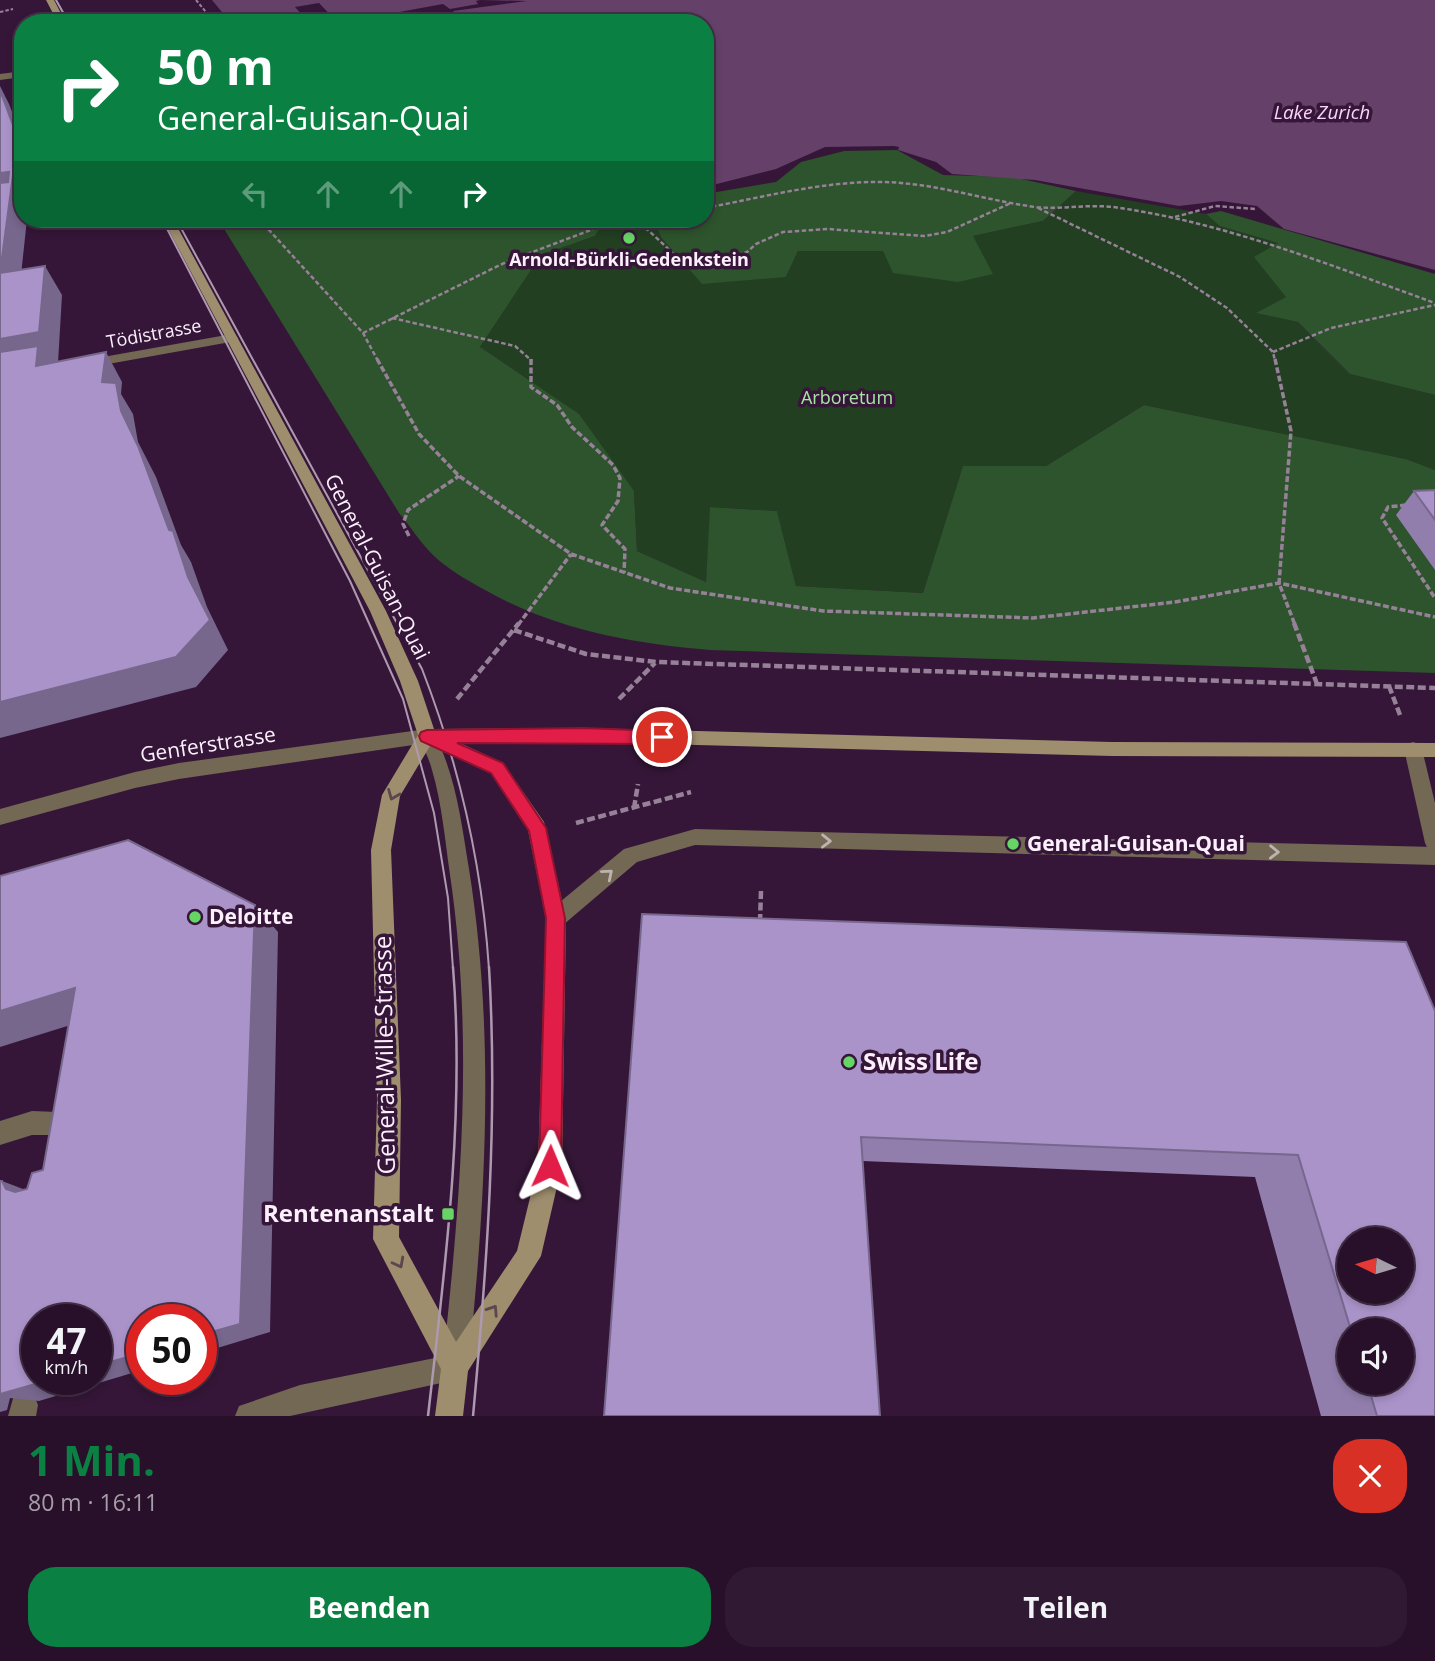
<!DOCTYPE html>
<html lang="de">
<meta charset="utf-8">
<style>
:root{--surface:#28102a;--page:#301932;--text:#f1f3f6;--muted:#a59da8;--line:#443047;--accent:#0b8043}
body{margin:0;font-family:"Open Sans",sans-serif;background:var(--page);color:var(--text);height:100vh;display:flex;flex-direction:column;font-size:26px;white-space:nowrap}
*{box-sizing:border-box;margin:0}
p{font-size:23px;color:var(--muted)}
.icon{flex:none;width:38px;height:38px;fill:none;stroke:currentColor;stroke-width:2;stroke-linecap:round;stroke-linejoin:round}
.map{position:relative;height:1416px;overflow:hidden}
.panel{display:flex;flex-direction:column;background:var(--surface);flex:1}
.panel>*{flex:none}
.hud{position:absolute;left:14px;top:14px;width:700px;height:214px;border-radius:28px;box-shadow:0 4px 10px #0003,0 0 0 2px var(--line);background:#0b8043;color:#fff;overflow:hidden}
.needle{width:46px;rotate:275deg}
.controls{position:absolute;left:1337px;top:1227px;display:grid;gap:14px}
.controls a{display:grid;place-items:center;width:77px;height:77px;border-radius:50%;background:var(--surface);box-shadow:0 4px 10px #0003,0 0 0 2px var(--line);font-size:35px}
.speed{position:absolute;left:21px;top:1304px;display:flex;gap:14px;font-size:35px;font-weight:700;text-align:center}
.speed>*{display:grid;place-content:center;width:91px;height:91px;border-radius:50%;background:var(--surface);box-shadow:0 4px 10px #0003,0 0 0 2px var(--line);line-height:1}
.speed small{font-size:18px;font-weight:400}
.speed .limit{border:10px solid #d22;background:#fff;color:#111}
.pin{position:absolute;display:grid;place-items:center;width:60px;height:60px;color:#fff;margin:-30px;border:4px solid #fff;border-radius:50%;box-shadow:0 2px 7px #0007}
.me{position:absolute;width:77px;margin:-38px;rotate:1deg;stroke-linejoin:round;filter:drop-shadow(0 0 5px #0008)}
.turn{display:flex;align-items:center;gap:24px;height:147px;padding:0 28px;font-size:32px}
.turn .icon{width:91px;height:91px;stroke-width:2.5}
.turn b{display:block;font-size:49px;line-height:60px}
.lanes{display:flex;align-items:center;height:66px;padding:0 28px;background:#0003;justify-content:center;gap:35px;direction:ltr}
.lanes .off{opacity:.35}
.round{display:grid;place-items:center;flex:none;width:74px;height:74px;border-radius:28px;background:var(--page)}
.headline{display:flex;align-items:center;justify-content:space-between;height:119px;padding:0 28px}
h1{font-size:42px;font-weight:700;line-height:52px;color:var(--accent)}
.cta{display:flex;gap:14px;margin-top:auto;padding:14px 28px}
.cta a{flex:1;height:80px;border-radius:28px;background:var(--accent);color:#fff;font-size:28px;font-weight:700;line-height:80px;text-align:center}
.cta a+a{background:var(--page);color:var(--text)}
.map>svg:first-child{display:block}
.green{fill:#223f21}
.forest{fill:#2d542c}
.water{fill:#654069}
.pier{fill:#351638}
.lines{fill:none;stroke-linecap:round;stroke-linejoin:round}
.path-far3{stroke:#978199;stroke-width:2;stroke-dasharray:3.5 2;stroke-linecap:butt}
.path-far2{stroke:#978199;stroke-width:2.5;stroke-dasharray:4.5 2.5;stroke-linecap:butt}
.path-far1{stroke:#978199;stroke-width:3.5;stroke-dasharray:6 2.5;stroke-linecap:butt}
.path{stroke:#978199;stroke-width:4.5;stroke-dasharray:8 3.5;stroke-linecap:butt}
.lane{fill:#726854;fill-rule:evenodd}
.street{fill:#726854;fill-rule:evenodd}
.secondary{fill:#9e8e6e;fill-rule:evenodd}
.tram-far1{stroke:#ae9ab0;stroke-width:2}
.tram{stroke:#ae9ab0;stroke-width:2.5}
.wall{fill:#927ead;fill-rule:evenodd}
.shaded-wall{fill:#77678d}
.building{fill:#aa93c9;stroke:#77678d;stroke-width:2;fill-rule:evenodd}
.oneway{stroke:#5f464e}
.oneway2{stroke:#beb3b1}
.route{fill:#e11d48;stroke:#92132f;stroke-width:2}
.poi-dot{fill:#67d466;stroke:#351638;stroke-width:2.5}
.labels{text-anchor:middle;stroke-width:7;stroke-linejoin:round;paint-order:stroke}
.far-poi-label{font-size:18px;font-weight:bold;fill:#fcf0fd;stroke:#351638}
.far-street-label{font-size:18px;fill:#fcf0fd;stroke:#351638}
.far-park-label{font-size:18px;fill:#a6e5a3;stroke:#351638}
.far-water-label{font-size:19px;font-style:italic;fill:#f9d4fc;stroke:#351638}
.street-label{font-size:21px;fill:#fcf0fd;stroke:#351638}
.poi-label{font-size:21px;font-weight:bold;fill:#fcf0fd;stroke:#351638;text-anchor:start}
.near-street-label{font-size:24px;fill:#fcf0fd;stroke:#351638}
.near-poi-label{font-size:24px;font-weight:bold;fill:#fcf0fd;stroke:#351638;text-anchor:start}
</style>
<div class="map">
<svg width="1435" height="1416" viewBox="0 0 1435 1416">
<rect width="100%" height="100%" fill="#351638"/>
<path class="green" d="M1076,191L1206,214L1221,226L1279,243L1287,297L1257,313L1298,322L1350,374L1435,395V470L1406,459L1144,405L1046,466L963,467L923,593L796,586L777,511L711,507L706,582L637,551L634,491L480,347L541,255L595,236L606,219H653L661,237L786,277L798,251H883L973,236L1043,221Z"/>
<path class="forest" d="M897,150L943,175L1013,177L1076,191L1043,221L973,236L993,274L958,282L893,273L883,251H798L786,277L702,284L661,237L653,219H705V194L776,182L801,162L844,151Z
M1221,211L1435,274V395L1350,374L1298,322L1256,313L1286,297L1254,257L1278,243L1220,226L1206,214Z
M218,219H606L595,236L541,255L480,347L579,414L634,491L637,551L706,582L710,507L777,511L796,586L923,593L963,466H1046L1144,405L1406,459L1435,470V673L710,650C630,643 556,630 485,590C467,580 447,569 432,554C420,542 410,526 399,513Z"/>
<path class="water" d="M212,0H1435V270L1284,229L1257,206L1221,201L1179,206L1035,180L952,174L936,162L898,150L899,147L894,146L825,147L776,169L705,187V23H231Z"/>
<path class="pier" d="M480,0L527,1L453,11L459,16L423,23H365L361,19L443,4L450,9L478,4L476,1Z
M319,3L338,23H309L295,7Z"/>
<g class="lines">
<path class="path-far3" d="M196,0L215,23
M0,12L13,9"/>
<path class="path-far2" d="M705,208C764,197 823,181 883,182C935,183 984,200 1035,207C1063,210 1092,203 1120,208C1229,224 1332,266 1435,303
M1038,208L1180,277L1227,308L1273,352L1275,361
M1175,217L1215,206L1256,209
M259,219L363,333L378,361
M626,219L648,230L676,256L722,261L747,252L756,244L783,232L828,229L924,236L947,232L1011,203
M392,318L515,346L532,361
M363,333L506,262L620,219
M1273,352L1331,328L1435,305"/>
<path class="path-far1" d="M377,359L419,434L459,476L571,554L670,588L823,611L1033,618L1175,602L1279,583L1435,617
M531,359V387L557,405L572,427L613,465L620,478L618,501L602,525L625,549L624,573
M1275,359L1291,431L1279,583L1295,625
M1406,505L1388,507L1382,518L1435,598
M409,536L403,524L408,510L459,476
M518,625L571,554"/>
<path class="path" d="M1294,623L1317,684
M514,630L586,654L656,662L1435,688
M1389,686L1400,715
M457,699L519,623
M619,699L655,663
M634,808L638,784
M576,823L691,792
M760,922L761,891"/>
<path class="lane" d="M427,729L433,731C456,775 461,821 469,869C495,1032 486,1196 469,1360L465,1369L456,1373L447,1369L443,1360C461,1198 474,1036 450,875C445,840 442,804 432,770C429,758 423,747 418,736L421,731Z
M695,829L1435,847V865L695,845L637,862L563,925L556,927L549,925L546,918L549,911L624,849Z
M32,1111L58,1112L66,1116L75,1140L71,1148L63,1152L55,1148L50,1135H32L0,1145V1121Z
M24,1391L34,1395L38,1405L36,1416H8L14,1395Z"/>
<path class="street" d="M23,71V77L0,80V74Z
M232,334L238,338L236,341L86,368L80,364L86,360Z
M427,729L433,731L436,736L433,741L427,743L179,779L135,788L0,825V809L135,772L179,763Z
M1413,742L1419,744L1422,749L1435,803V851L1428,849L1425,843L1404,749L1407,744Z
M455,1354L465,1357L468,1367L465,1377L455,1380L290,1416H235L239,1406L300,1385Z"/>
<path class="secondary" d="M46,0H54L66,23H58Z
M163,219H173L386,611L418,681L434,729L583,728L1112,742L1435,743V757L1112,756L583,742L460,743L503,763L544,822L566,918L562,1165L541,1256L468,1371L463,1416H435L441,1369L373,1239L377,1100L371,850L382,795L418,735L400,681L370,611ZM430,746L491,773L528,830L546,918L538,1165L517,1251L456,1342L399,1237L401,1100L391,850L400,796Z"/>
<path class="tram-far1" d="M56,0L69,23
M162,219L350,581L403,699L434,813L448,898L453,969
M176,219L422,669C460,767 482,864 489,969"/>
<path class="tram" d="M428,1416C445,1268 465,1116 453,967
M473,1416C487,1266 498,1118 489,967"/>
</g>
<path class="wall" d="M1435,490V570L1396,515L1414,491Z
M642,914L1406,942L1435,1416H1321L1255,1177L862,1161ZM1349,1330H1402V1382H1349Z"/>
<path class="shaded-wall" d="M0,86L9,104L23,140V152L0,90Z
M23,159V219H27L18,303L0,273V173L15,160Z
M45,266L62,295L58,363L0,373V339Z
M106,352L122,382L121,394L133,414L138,442L156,477L181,545L191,562L207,607L228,650L196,687L0,738V702L188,577L169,530L102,382Z
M255,905L278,932L270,1332L201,1353V1335Z
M75,988L109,1013L0,1047V1011Z
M2,1181L44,1197L47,1204L6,1189Z
M142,1353V1370L39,1401L10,1398L7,1410L0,1412V1386L53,1379H96V1366Z"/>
<path class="building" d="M0,90L23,152V159L15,160L0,273L45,266L39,332L0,339V183L8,182L9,172L0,173Z
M38,346L36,366L106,352L102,382L116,383L121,411L138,446L169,530L173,531L188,577L210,620L176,657L0,702V352Z
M1435,490V520L1414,491Z
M128,840L255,905L240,1324L201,1335V1320H142V1353L96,1366V1320H37V1379H53L0,1394V1181H2L6,1189L15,1192L27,1189L32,1173L43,1170L75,988L0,1011V876Z
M642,914L1406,942L1435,1011V1416H1377L1367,1382H1402V1330H1351L1298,1155L861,1137L880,1416H604ZM1349,1239H1402V1292H1349Z"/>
<defs><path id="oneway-chevron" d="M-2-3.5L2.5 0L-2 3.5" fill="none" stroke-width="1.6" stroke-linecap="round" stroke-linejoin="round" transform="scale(1.75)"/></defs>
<g class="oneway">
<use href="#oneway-chevron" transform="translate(393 795) rotate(112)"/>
<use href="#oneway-chevron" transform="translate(399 1263) rotate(62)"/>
<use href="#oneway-chevron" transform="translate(493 1310) rotate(-57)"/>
</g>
<g class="oneway2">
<use href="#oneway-chevron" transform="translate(826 841) rotate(1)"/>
<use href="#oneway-chevron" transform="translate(1274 852) rotate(1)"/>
<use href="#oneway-chevron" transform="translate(608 874) rotate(-40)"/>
</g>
<path class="route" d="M583,728L662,731L668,733L670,737L668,742L662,744L457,743L503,763L546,828L565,918L561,1166L558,1173L550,1176L542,1173L539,1166L546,918L529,831L491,773L421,741L419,736L421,732L427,730Z"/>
<g class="poi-dot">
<circle cx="629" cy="238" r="7"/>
<circle cx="1013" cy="844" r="7"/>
<circle cx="195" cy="917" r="7"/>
<circle cx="849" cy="1062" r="7"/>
<rect x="441" y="1207" width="14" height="14" rx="3.5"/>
</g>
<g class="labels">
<g class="far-poi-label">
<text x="629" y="266">Arnold-Bürkli-Gedenkstein</text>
</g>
<g class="far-street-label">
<text transform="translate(154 334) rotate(-10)" y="6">Tödistrasse</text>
</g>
<g class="far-park-label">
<text x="847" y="404">Arboretum</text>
</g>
<g class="far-water-label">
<text x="1322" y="119">Lake Zurich</text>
</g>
<g class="street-label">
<text transform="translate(377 567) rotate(63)" y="7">General-Guisan-Quai</text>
<text transform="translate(208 745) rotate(-9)" y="7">Genferstrasse</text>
</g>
<g class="poi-label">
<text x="1027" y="851">General-Guisan-Quai</text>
<text x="209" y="924">Deloitte</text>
</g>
<g class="near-street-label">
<text transform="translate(385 1055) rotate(-91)" y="8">General-Wille-Strasse</text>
</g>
<g class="near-poi-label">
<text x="863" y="1070">Swiss Life</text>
<text x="434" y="1222" text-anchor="end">Rentenanstalt</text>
</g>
</g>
</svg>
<div class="controls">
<a><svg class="needle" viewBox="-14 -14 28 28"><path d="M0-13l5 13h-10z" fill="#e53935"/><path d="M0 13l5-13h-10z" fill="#a59da8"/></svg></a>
<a><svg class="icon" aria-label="sound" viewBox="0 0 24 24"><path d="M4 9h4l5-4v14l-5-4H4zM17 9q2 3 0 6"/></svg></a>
</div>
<div class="speed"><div>47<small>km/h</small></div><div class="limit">50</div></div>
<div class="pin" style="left:662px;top:737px;background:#d93025"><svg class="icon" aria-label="arrive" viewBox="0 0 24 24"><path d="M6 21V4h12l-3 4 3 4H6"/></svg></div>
<svg class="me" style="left:550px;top:1166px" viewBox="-20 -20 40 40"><path d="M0-17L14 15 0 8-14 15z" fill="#e11d48" stroke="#fff" stroke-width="4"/></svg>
<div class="hud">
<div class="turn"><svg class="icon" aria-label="right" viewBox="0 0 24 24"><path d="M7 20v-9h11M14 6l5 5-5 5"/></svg><div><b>50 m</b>General-Guisan-Quai</div></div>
<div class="lanes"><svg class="icon off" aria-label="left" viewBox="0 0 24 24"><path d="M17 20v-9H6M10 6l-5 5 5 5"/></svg><svg class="icon off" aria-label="ahead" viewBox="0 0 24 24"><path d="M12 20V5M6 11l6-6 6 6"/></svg><svg class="icon off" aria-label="ahead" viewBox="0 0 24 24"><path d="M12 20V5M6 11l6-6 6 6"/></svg><svg class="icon" aria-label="right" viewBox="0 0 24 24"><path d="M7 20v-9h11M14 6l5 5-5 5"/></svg></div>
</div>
</div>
<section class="panel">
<div class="headline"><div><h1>1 Min.</h1><p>80 m · 16:11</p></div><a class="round" style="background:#d93025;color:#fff"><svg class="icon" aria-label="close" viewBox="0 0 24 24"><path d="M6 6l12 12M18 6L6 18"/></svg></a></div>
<div class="cta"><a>Beenden</a><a>Teilen</a></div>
</section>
